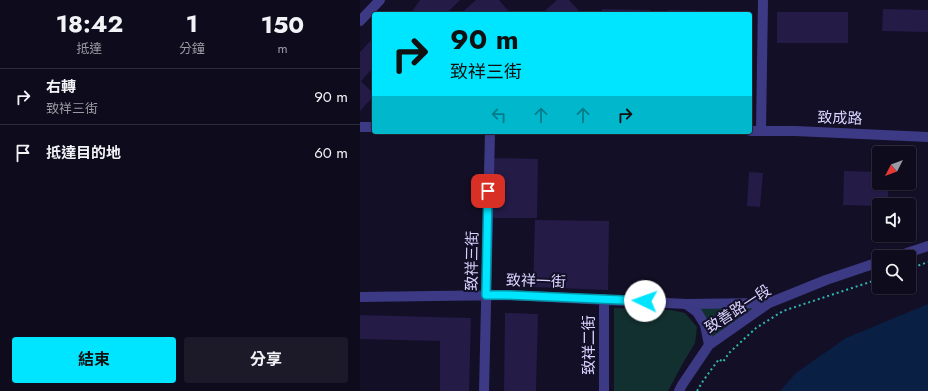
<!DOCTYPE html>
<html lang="zh-TW">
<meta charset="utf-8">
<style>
:root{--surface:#0e0b1c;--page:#1c1929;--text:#f1f3f6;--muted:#9b9ba3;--line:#2e2b3b;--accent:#00e5ff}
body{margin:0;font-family:Jost,"Noto Sans TC",sans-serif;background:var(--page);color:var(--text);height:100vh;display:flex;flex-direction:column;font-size:15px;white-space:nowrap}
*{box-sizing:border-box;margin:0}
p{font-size:13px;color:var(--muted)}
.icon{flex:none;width:22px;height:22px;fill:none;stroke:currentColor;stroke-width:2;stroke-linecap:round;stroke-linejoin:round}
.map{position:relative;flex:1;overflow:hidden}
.side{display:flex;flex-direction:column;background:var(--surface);width:360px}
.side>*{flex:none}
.hud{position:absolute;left:12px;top:12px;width:380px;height:122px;border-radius:4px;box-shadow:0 1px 3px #0004,0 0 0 1px var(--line);background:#00e5ff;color:#111;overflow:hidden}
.needle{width:26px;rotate:228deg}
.tools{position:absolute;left:512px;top:146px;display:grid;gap:8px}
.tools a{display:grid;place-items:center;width:44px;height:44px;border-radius:4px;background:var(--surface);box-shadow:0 1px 3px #0004,0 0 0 1px var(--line);font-size:20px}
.pin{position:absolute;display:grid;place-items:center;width:34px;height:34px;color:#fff;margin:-17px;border-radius:8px;box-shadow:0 2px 6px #0006}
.me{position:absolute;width:44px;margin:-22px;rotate:273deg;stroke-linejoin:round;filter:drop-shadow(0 0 3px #0008)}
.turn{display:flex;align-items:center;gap:14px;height:84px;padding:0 12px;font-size:18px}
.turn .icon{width:52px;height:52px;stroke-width:2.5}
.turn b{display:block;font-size:28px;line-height:34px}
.lanes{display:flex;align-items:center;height:38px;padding:0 12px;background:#0003;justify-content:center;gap:20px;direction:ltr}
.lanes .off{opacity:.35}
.eta{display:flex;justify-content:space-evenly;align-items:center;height:68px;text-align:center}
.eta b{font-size:24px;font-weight:700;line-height:28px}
.button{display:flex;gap:8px;margin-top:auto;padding:8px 12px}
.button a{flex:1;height:46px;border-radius:4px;background:var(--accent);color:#111;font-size:16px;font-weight:700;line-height:46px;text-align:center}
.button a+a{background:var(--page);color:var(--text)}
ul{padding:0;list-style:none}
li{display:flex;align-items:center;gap:12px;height:56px;padding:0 12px;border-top:1px solid var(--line)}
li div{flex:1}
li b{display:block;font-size:15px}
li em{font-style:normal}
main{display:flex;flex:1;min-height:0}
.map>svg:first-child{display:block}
.green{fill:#12302f}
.water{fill:#0a1f44}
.building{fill:#241b47}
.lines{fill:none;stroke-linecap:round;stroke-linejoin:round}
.path{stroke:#2fb8b0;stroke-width:2;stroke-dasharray:2 3;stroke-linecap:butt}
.minor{stroke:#3d3a85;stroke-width:10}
.route-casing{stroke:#0095a6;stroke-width:10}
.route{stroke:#00e5ff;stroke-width:7}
.labels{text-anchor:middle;stroke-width:4;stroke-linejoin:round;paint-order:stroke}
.street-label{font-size:15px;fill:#d9d4ff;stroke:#130f26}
</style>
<main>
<section class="side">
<div class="eta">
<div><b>18:42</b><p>抵達</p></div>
<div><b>1</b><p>分鐘</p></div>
<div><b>150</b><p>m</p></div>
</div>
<ul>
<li><svg class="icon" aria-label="right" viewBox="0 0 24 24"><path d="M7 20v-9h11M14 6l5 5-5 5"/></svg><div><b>右轉</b><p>致祥三街</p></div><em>90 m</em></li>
<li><svg class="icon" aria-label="arrive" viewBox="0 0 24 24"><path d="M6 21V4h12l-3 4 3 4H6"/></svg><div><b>抵達目的地</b></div><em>60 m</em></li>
</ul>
<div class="button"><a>結束</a><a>分享</a></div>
</section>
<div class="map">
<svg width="568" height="391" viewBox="0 0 568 391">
<rect width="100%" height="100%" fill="#130f26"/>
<path class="green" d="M409,303L349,345L345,325L326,304Z
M254,308L311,310L325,313L337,327L335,343L323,363L308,391H254Z"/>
<path class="water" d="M568,304V391H420L436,373L486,338Z"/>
<path class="building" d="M60,0H100L86,14H52L51,13Z
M116,0H139L151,14H100Z
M197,0H209L222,14H181Z
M242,9L290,10L289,14H242Z
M523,9L568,10V32L522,31Z
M308,10L355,11V14H308Z
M417,12H488V43H417Z
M14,37V67L1,81L14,94V96L0,111V52Z
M133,158L178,159L177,218H132Z
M484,171L519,172V183H528V205H519V206L483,205Z
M389,172L403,173L400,207L387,206Z
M175,220L249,221L248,290L173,287Z
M145,313L178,314L176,391H144Z
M0,315L111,318L109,391H80V341L0,339Z"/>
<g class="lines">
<path class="path" d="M549,269L568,262
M337,391L343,381L359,359L363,362L369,353L396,328L423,311L519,279"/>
<path class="minor" d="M0,21L20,0
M0,127H14
M390,131H435L568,137
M401,131L403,0
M535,257L568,246
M0,297L147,295L326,304L409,303
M326,304L337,312L345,325L349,345
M124,391L130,132
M244,391V299
M319,391L322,385L349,345L409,303L466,280L519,262"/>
</g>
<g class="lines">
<defs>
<path id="route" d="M128,191L126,295H147L285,301"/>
</defs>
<use href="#route" class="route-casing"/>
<use href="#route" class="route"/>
</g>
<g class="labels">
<g class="street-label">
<text transform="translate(480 118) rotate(2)" y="5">致成路</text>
<text transform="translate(112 261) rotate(-89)" y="5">致祥三街</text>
<text transform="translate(176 281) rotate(2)" y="5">致祥一街</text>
<text transform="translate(378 309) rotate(-33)" y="5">致善路一段</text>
<text transform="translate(229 345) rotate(-90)" y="5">致祥二街</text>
</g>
</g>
</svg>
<div class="tools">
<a><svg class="needle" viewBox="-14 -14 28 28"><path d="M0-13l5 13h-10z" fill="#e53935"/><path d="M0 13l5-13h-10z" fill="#9b9ba3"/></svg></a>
<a><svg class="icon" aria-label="sound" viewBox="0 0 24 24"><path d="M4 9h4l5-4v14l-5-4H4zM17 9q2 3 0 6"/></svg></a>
<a><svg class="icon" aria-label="search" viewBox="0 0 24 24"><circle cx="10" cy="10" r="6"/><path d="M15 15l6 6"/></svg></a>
</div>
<div class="pin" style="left:128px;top:191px;background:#d93025"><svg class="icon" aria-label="arrive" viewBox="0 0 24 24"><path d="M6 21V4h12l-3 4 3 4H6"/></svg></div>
<svg class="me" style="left:285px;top:301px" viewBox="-20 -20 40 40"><circle r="19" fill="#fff"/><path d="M0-13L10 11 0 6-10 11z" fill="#00e5ff"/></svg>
<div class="hud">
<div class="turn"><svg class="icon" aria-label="right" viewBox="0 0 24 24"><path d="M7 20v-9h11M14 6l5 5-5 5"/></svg><div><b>90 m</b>致祥三街</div></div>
<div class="lanes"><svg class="icon off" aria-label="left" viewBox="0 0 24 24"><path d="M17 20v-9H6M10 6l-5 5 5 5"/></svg><svg class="icon off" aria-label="ahead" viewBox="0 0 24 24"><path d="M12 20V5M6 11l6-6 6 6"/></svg><svg class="icon off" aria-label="ahead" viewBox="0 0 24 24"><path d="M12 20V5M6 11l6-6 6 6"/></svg><svg class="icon" aria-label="right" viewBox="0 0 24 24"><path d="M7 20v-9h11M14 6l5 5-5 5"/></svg></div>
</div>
</div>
</main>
